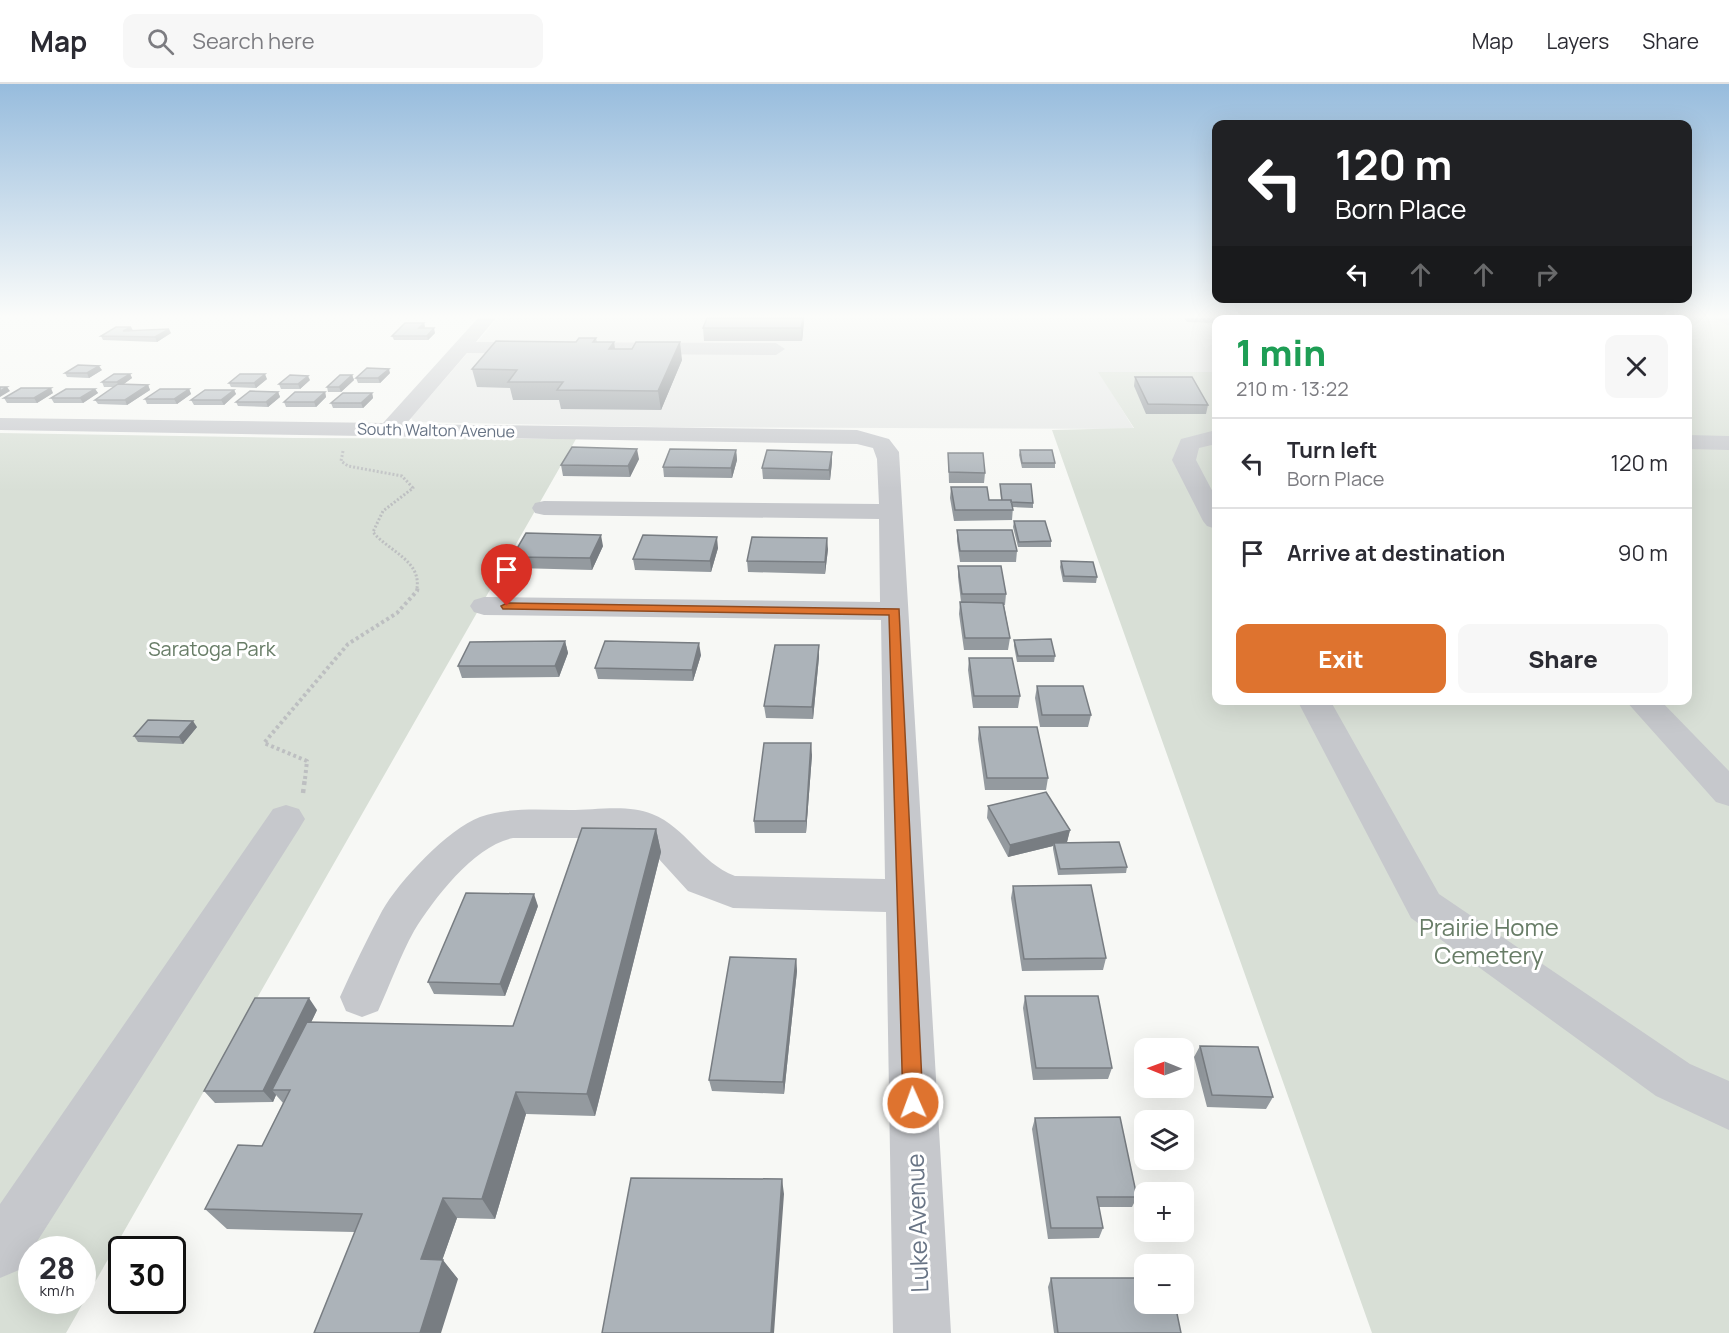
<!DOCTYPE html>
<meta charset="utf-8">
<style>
:root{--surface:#fff;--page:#f7f7f7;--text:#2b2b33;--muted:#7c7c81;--line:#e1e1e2;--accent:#de732f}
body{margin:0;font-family:Manrope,sans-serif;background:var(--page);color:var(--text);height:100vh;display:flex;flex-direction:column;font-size:22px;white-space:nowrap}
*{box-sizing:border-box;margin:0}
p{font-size:20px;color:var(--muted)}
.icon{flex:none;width:33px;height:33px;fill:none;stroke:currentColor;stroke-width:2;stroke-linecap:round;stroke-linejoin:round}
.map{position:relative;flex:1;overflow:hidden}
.sheet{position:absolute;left:1212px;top:231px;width:480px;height:390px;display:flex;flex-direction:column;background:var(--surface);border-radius:12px;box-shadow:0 6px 24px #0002}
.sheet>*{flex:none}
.guide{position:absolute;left:1212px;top:36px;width:480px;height:183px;border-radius:12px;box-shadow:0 6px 24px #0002;background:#202124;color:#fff;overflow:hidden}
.needle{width:39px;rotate:271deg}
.controls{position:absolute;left:1134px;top:954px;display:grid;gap:12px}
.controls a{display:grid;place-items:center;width:60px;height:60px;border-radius:12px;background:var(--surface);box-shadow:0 6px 24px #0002;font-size:30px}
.speed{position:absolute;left:18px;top:1152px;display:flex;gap:12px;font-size:30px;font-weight:700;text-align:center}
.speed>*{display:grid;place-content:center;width:78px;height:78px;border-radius:50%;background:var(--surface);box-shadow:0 6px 24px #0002;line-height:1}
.speed small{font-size:15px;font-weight:400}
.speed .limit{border:3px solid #111;border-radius:9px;background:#fff;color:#111}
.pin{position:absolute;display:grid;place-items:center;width:51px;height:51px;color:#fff;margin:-62px -26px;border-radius:50% 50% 50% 0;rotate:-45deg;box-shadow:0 0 6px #0007}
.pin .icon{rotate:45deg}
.me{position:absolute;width:66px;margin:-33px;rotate:358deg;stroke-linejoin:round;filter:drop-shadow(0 0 4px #0008)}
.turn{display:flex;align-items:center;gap:21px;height:126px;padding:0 24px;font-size:27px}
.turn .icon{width:78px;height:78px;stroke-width:2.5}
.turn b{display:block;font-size:42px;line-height:51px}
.lanes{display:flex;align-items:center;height:57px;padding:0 24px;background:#0003;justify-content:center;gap:30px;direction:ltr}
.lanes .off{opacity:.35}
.round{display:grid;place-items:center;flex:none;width:63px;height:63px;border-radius:12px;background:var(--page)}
.summary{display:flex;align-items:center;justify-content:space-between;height:102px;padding:0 24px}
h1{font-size:36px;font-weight:800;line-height:45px;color:#1e9e55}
.action{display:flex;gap:12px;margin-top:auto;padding:12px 24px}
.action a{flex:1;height:69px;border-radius:12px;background:var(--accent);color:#fff;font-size:24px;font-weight:800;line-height:69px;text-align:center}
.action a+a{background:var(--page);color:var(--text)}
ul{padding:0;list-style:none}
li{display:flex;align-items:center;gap:18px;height:90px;padding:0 24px;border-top:2px solid var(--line)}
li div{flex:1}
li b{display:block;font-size:22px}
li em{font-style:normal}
header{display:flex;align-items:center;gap:36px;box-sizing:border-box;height:84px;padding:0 30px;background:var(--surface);border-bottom:2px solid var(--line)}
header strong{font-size:28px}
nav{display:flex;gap:33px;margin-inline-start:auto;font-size:21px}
.search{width:420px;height:54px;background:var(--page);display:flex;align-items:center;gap:15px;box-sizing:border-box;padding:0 21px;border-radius:12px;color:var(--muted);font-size:22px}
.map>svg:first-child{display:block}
.built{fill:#e5e7e6}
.green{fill:#d8dfd6;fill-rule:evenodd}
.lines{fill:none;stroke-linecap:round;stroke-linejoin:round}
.path-far2{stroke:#bdbfc1;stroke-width:3;stroke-dasharray:2 2;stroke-linecap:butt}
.path-far1{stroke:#bdbfc1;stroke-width:4;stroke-dasharray:3 3;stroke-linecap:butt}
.path{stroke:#bdbfc1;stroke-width:4.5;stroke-dasharray:4 4;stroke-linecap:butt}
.minor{fill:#c6c8cc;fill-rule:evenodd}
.wall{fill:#949a9f}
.shaded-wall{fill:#787d82}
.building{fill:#acb3b9;stroke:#787d82;stroke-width:1.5}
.route{fill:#de732f;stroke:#904b1f;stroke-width:1.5}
.labels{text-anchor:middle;stroke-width:6;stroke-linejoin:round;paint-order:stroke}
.far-street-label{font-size:16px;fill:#687485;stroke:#fff}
.park-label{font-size:20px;fill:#677c66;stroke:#fff}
.near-park-label{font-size:24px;fill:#677c66;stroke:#fff}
.near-street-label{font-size:24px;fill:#687485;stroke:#fff}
</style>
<header>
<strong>Map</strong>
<div class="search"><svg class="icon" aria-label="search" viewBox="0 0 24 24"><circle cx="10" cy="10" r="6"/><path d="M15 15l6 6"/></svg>Search here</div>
<nav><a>Map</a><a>Layers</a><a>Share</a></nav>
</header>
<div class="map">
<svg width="1729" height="1249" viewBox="0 0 1729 1249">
<rect width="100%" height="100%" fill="#f7f8f5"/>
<path class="built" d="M498,234H1334L1336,235L1216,236V288H1099L1134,345L656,343L414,338L411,334Z"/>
<path class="green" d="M1334,234H1729V1249H1372L1052,346L1134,344L1098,288H1216V616H1688V236Z
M0,349L293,354L576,355L66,1249H0ZM32,1166H82V1216H32Z"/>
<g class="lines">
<path class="path-far2" d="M343,367L341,377L348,382L402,392L413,404L383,427L373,448C388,467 421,476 417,504"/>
<path class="path-far1" d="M305,695L307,677L264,659L348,560L397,529L417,507L418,502"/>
<path class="path" d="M303,709L305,694"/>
<path class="minor" d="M478,234H496L476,258L776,259L785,265L776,271L467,269L406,340L857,346L889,355L899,368L951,1249H893L886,828L733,824L688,807L647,762L633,754H513C475,761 434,814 414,847C400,872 390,901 378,927L362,933L346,927L340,913C353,884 367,855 382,827C399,797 448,745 480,733C508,723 540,726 570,726C595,726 629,720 652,730C687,744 699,778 735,792L885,795L881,536L484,531L474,528L470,522L474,516L484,513L880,518L879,435L544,431L535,429L532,424L535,419L544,417L879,420L877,375L873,364L857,360L0,346V334L383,339Z
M1459,234H1477L1478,236H1460Z
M1714,234H1729V242Z
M1216,346V360L1199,364L1196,376L1216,414V445L1207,442L1203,437L1172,376L1181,355Z
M1688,351L1729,352V366L1688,365Z
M1297,616H1330L1439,810L1690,980L1729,997V1046L1656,1012L1411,834Z
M1625,616H1660L1729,687V722L1716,718Z
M286,721L299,725L305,735L299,745L19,1186L0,1194V1120L273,725Z"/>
</g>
<path class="wall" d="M707,234H804L802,257H704L703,244Z
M1184,234H1313L1312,236H1216V239L1187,238Z
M424,239L425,243L424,244L435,249L428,256H394L392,252Z
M131,243L133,247L171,249L157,258L103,256L101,252Z
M596,254L597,258H614L615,265L682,276L661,326L561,325L559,316H513L510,304L477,303L472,285L576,258Z
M102,286L89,294L67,293L65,289Z
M390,289L380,299H358L356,294Z
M130,290L132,294L123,300L148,301L150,306L127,321L98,320L95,316L115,303H104L102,298Z
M352,291L354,296L341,308H328L327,303Z
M1135,293L1208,321L1206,330H1146L1134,302Z
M267,295L256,304L231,303L229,299Z
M310,296L300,305H281L279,300Z
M95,305L98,309L83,319H54L51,314Z
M189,305L191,310L177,320H147L145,315Z
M234,306L236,310L224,321H194L191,316Z
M278,308L280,313L268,323L238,322L236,318Z
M325,308L326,313L316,323H286L284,318Z
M53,309L37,319H7L4,314Z
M372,309L373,314L363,324H333L331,319Z
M736,366L737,376L732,394L664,393L663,383Z
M1020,366L1055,379V384H1022L1019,371Z
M948,369L985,389L984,399H949Z
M639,375L630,393L563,392L561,381Z
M832,378L830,396L763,395L762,384Z
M1000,400L1033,419V424L1013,423L1012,436L954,437L950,414L951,403L989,416H1001Z
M1014,437L1051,457V463H1018L1013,443Z
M957,446L1017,467L1016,478H960L957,457Z
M603,462L592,486L516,484L512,473Z
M718,464L711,488L635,486L633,475Z
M828,465L825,490L748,488L747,477Z
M1061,477L1097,493L1096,499L1063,498L1060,483Z
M958,482L1006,510L1005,521H1004L1010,554L1008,566H964L959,530L960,518H961L958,493Z
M1014,556L1055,572L1054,578H1017L1014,562Z
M565,557L568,569L559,593L462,594L458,582Z
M701,571L693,597L598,595L595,584Z
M819,573L813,635L766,634L764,622Z
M969,574L1020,612L1018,624H973L968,586Z
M1037,602L1091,631L1088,643H1040L1035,614Z
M197,643L183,660L138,658L134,652Z
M979,643L1048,694L1046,706H985L978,655Z
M812,671L806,749H755L754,737Z
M988,722L1070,746L1067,758L1064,759L1127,783L1126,789L1058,791L1053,765V762L1008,773L987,734Z
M656,745L661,768L595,1032L526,1030L495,1135L457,1134L442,1176L458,1195L354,1148L227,1145L205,1125L262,1062L283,1019L276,1011L273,1018L215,1019L204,1007L317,926L311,938L513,942Z
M1013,802L1106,874L1103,886L1022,887L1011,814Z
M538,822L505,912L434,910L428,898Z
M796,875L797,887L784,1010L712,1007L709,996Z
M1025,912L1112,984L1108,995L1033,996L1023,924Z
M1200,962L1273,1013L1266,1025L1207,1023L1194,973Z
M1035,1034L1137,1113L1132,1123H1099L1103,1144L1099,1154L1048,1155L1032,1045Z
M1051,1194L1181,1249H1054L1048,1203Z"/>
<path class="shaded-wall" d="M803,234H804V239L802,257L801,244Z
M424,239L425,243L420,249L419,244Z
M131,243L133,247H123Z
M434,244L435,249L428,256L427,252Z
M169,245L171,249L157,258L155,253Z
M614,258L616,275L609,265Z
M680,258L682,276L661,326L658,307Z
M99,282L102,286L89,294L87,289Z
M389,285L390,289L380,299L378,294Z
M130,290L132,294L120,303L117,298Z
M265,290L267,295L256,304L254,299Z
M352,291L354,296L341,308L339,303Z
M308,292L310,296L300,305L298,300Z
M148,301L150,306L127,321L125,316Z
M7,303L10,307L0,313V307Z
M51,304L53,309L37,319L34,314Z
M95,305L98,309L83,319L80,314Z
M189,305L191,310L177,320L174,315Z
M234,306L236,310L224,321L221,316Z
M278,308L280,313L268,323L266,318Z
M325,308L326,313L316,323L314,318Z
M372,309L373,314L363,324L361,319Z
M637,365L639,375L630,393L628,382Z
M736,366L737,376L732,394L731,384Z
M832,368V378L830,396L829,386Z
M601,451L603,462L592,486L590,474Z
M717,453L718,464L711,488L710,477Z
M827,454L828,465L825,490V478Z
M565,557L568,569L559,593L555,582Z
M699,559L701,571L693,597L692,586Z
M819,561V573L813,635L812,623Z
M193,637L197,643L183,660L179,653Z
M811,659L812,671L806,749V737Z
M656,745L661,768L595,1032L587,1010Z
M1070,746L1067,758L1054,761V759L1053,762L1008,773L1010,761Z
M534,810L538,822L505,912L500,900Z
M796,875L797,887L784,1010L783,998Z
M309,914L317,926L279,1006H272L276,1011L273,1018L263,1007Z
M516,1008L526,1030L495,1135L482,1115Z
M782,1095L784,1110L774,1249H771Z
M443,1114L457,1134L436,1194L421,1175Z
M443,1176L458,1195L441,1249H420Z"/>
<path class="building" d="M707,234H803L801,244H703Z
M405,239H424L419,244H434L427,252H392Z
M116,243H131L123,247L169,245L155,253L101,252Z
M579,254H596L593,258H614L609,265H632L636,258H680L658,307L557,306L563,298H508L517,286L472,285L496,257L576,258Z
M78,281L99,282L87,289H65Z
M367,284L389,285L378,294H356Z
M114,290H130L117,298H102Z
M240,290H265L254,299H229Z
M290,291L308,292L298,300H279Z
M340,291H352L339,303H327Z
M1135,293H1192L1208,321L1148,320Z
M118,300L148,301L125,316H95Z
M0,303H7L0,307Z
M21,304H51L34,314H4Z
M66,305H95L80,314H51Z
M160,305H189L174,315H145Z
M205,306H234L221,316H191Z
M250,307L278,308L266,318H236Z
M295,308H325L314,318H284Z
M343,309H372L361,319H331Z
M572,363L637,365L628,382L561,381Z
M670,365L736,366L731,384L663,383Z
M767,366L832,368L829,386L762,384Z
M1020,366H1052L1055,379H1022Z
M948,369H983L985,389L949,388Z
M1000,400H1031L1033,419L1011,418V416H1002Z
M951,403H987L989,416H1011L1013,426H955Z
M1014,437H1045L1051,457L1019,458Z
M957,446H1012L1017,467H960Z
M526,449L601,451L590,474L512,473Z
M643,451L717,453L710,477L633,475Z
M752,453L827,454L825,478L747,477Z
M1061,477L1093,478L1097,493L1064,492Z
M958,482H1001L1006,510H962Z
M960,518L1003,519L1010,554H965Z
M1051,555L1055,572H1018L1014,556Z
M565,557L555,582H458L470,558Z
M605,557L699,559L692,586L595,584Z
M775,561H819L812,623L764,622Z
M969,574H1012L1020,612H974Z
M1037,602H1083L1091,631H1042Z
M148,636L193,637L179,653L134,652Z
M979,643H1037L1048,694H987Z
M764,659H811L806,737H754Z
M1046,708L1070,746L1010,761L988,722Z
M582,744L656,745L587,1010L516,1008L482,1115L443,1114L421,1175L443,1176L420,1249H314L362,1130L205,1125L238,1061L262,1062L290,1006H272L307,938L513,942Z
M1119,758L1127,783L1060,785L1054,759Z
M1091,801L1106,874L1024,875L1013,802Z
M466,809L534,810L500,900L428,898Z
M730,873L796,875L783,998L709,996Z
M1025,912H1098L1112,984H1036Z
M255,914H309L263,1007H204Z
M1200,962L1258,963L1273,1013L1212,1011Z
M1120,1033L1137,1113H1097L1103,1144H1051L1035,1034Z
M631,1094L782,1095L771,1249H602Z
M1051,1194H1144V1220H1175L1181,1249H1058Z"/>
<linearGradient id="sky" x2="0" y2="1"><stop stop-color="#97bcdd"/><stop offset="0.57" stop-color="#fbfcfa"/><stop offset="1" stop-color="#fbfcfa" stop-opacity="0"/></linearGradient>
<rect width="1729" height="408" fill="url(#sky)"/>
<path class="route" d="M507,519L899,525L923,1019L920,1026L913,1029L906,1026L903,1019L889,531L503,525L501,522Z"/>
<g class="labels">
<g class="far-street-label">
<text transform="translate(436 346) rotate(1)" y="6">South Walton Avenue</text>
</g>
<g class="park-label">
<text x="212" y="572">Saratoga Park</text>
</g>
<g class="near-park-label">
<text x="1489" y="852">Prairie Home<tspan x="1489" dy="28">Cemetery</tspan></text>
</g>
<g class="near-street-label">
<text transform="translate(918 1139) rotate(-92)" y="8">Luke Avenue</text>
</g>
</g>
</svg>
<div class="controls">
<a><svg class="needle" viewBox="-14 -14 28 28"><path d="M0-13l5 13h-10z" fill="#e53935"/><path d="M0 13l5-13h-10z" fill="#7c7c81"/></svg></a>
<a><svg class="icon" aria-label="layers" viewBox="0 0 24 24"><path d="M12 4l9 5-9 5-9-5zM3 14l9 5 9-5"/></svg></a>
<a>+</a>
<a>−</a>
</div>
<div class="speed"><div>28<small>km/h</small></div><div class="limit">30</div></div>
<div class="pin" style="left:507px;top:522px;background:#d93025"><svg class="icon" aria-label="arrive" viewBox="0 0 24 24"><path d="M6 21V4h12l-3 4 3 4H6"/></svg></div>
<svg class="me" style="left:913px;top:1019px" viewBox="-20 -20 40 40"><circle r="17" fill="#de732f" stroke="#fff" stroke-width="3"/><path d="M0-11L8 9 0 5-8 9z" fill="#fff"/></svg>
<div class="guide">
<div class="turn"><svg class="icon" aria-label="left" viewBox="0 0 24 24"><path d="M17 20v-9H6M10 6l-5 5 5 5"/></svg><div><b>120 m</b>Born Place</div></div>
<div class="lanes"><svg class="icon" aria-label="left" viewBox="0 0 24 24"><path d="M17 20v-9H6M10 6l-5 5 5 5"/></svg><svg class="icon off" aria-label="ahead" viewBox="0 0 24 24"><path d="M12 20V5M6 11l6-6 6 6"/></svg><svg class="icon off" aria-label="ahead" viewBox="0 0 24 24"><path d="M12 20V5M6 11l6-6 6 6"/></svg><svg class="icon off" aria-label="right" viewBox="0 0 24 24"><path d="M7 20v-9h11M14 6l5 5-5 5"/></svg></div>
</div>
<section class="sheet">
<div class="summary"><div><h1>1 min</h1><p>210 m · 13:22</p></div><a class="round"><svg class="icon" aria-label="close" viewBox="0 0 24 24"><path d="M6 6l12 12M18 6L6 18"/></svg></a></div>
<ul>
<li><svg class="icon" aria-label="left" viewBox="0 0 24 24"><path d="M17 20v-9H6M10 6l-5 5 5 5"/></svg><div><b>Turn left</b><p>Born Place</p></div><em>120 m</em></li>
<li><svg class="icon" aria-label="arrive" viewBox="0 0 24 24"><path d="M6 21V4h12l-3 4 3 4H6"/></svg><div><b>Arrive at destination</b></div><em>90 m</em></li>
</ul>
<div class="action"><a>Exit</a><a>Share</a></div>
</section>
</div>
